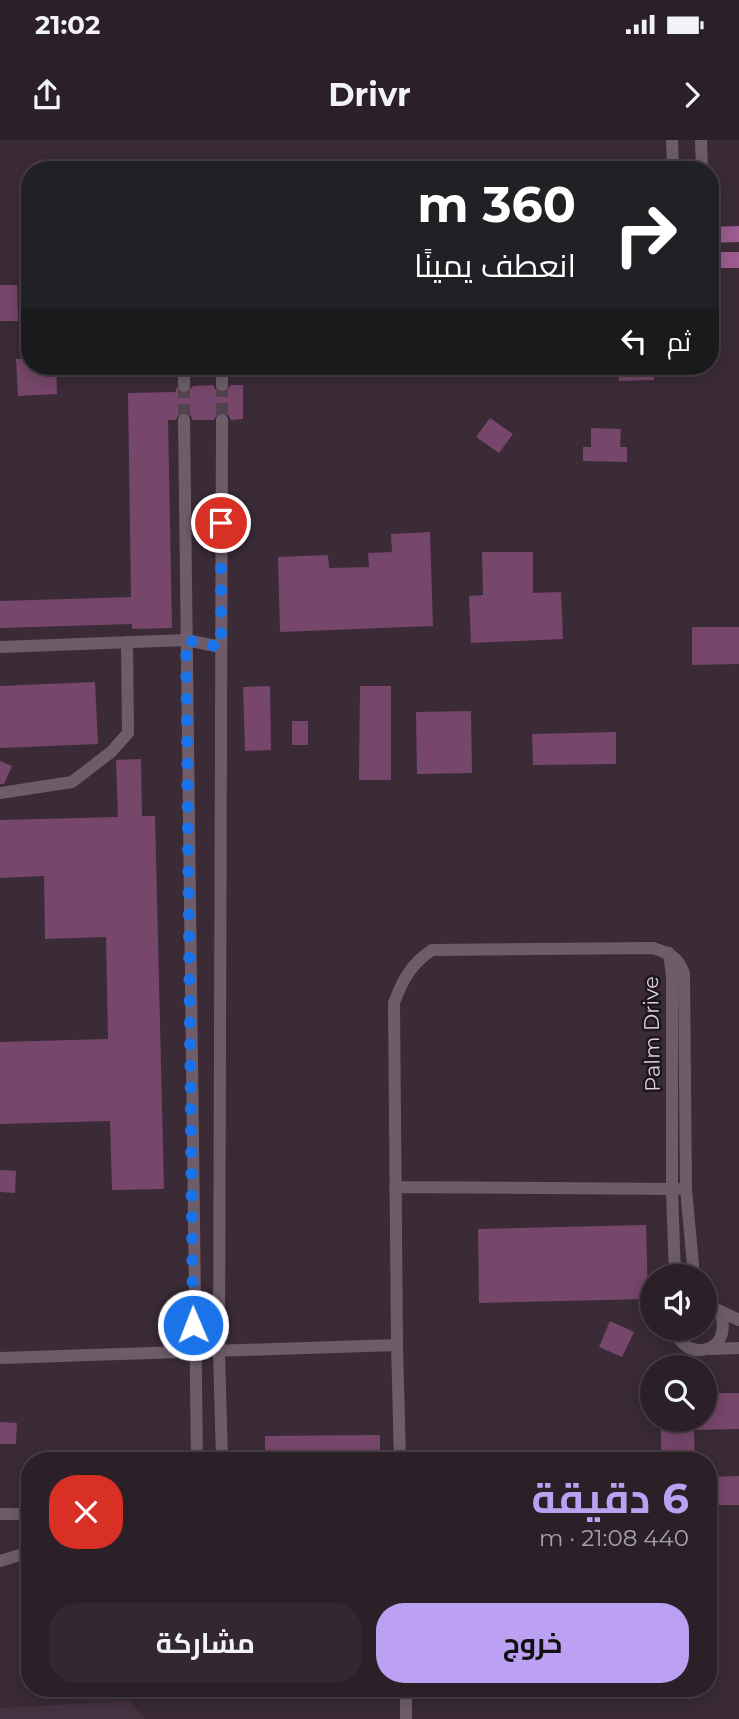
<!DOCTYPE html>
<html lang="ar">
<meta charset="utf-8">
<style>
:root{--surface:#2c2028;--page:#342830;--text:#f1f3f6;--muted:#a6a3a8;--line:#483e45;--accent:#bca0f2}
body{margin:0;font-family:Montserrat,Cairo,sans-serif;background:var(--page);color:var(--text);direction:rtl;height:100vh;display:flex;flex-direction:column;font-size:26px;white-space:nowrap}
*{box-sizing:border-box;margin:0}
p{font-size:23px;color:var(--muted)}
.icon{flex:none;width:38px;height:38px;fill:none;stroke:currentColor;stroke-width:2;stroke-linecap:round;stroke-linejoin:round}
.map{position:relative;flex:1;overflow:hidden;direction:ltr}
.details{position:absolute;left:21px;top:1312px;width:696px;height:245px;display:flex;flex-direction:column;background:var(--surface);border-radius:28px;box-shadow:0 4px 18px #0003,0 0 0 2px var(--line);direction:rtl}
.details>*{flex:none}
.top-card{position:absolute;left:21px;top:21px;width:698px;height:214px;border-radius:28px;box-shadow:0 4px 18px #0003,0 0 0 2px var(--line);direction:rtl;background:#202124;color:#fff;overflow:hidden}
.buttons{position:absolute;left:640px;top:1124px;display:grid;gap:14px}
.buttons a{display:grid;place-items:center;width:77px;height:77px;border-radius:50%;background:var(--surface);box-shadow:0 4px 18px #0003,0 0 0 2px var(--line);font-size:35px}
.pin{position:absolute;display:grid;place-items:center;width:60px;height:60px;color:#fff;margin:-30px;border:4px solid #fff;border-radius:50%;box-shadow:0 2px 7px #0007}
.me{position:absolute;width:77px;margin:-38px;rotate:359deg;stroke-linejoin:round;filter:drop-shadow(0 0 5px #0008)}
.turn{display:flex;align-items:center;gap:24px;height:147px;padding:0 28px;font-size:32px}
.turn .icon{width:91px;height:91px;stroke-width:2.5}
.turn b{display:block;font-size:49px;line-height:60px}
.then{display:flex;align-items:center;height:66px;padding:0 28px;background:#0003;gap:14px;font-size:26px}
.round{display:grid;place-items:center;flex:none;width:74px;height:74px;border-radius:28px;background:var(--page)}
.headline{display:flex;align-items:center;justify-content:space-between;height:119px;padding:0 28px}
h1{font-size:42px;font-weight:700;line-height:52px;color:var(--accent)}
.action{display:flex;gap:14px;margin-top:auto;padding:14px 28px}
.action a{flex:1;height:80px;border-radius:28px;background:var(--accent);color:#111;font-size:28px;font-weight:700;line-height:80px;text-align:center}
.action a+a{background:var(--page);color:var(--text)}
.status{display:flex;justify-content:space-between;align-items:center;height:49px;padding:0 35px;background:var(--surface);direction:ltr}
.status svg{height:19px;fill:currentColor}
header{display:flex;justify-content:space-between;align-items:center;height:91px;padding:0 28px;background:var(--surface);font-size:32px;font-weight:700}
.map>svg:first-child{display:block}
.built{fill:#473242}
.building{fill:#76476b}
.lines{fill:none;stroke-linecap:round;stroke-linejoin:round}
.minor-tunnel{stroke:#52444e;stroke-width:12;stroke-dasharray:12 6;stroke-linecap:butt}
.minor{stroke:#6e5d69;stroke-width:12}
.major{stroke:#9d5c8f;stroke-width:16}
.route{stroke:#1a73e8;stroke-width:12;stroke-dasharray:0 21.6}
.labels{text-anchor:middle;stroke-width:5;stroke-linejoin:round;paint-order:stroke}
.street-label{font-size:21px;fill:#dbd1d8;stroke:#1d161b}
</style>
<div class="status"><b>21:02</b><svg viewBox="0 0 49 12"><path d="M0 12V9h3v3zM5 12V6h3v6zM10 12V3h3v9zM15 12V0h3v12zM26 1h20v11H26zM47 4h2v5h-2z"/></svg></div>
<header><svg class="icon" aria-label="forward" viewBox="0 0 24 24"><path d="M9 5l7 7-7 7"/></svg>Drivr<svg class="icon" aria-label="share" viewBox="0 0 24 24"><path d="M12 15V3M7 8l5-5 5 5M5 13v7h14v-7"/></svg></header>
<div class="map">
<svg width="739" height="1579" viewBox="0 0 739 1579">
<rect width="100%" height="100%" fill="#3a2b36"/>
<path class="built" d="M129,1561L145,1579H0V1568Z"/>
<path class="building" d="M0,145H17L18,181H0Z
M16,219H30V226H56L57,254L18,256Z
M618,226H654V240L619,241Z
M213,245L217,252L223,254L231,245H243V279L231,280L227,273L221,271L213,280H193L189,273L183,271L175,280H168L172,488L132,489V484L0,488V461L131,457L128,253L176,252V247L185,255L193,246Z
M490,278L513,294L499,313L476,297Z
M591,288L621,289L620,307H627V322L583,321V307H591Z
M430,392L433,486L280,492L278,417L328,415L329,428L369,427L368,413L392,412L391,394Z
M482,412H533V453L561,452L563,499L471,503L469,456L483,455Z
M692,487H739V524L692,525Z
M95,542L98,604L0,608V546Z
M270,546L271,610L245,611L243,547Z
M360,546H391V640H359Z
M471,571L472,633L417,634L416,572Z
M292,581H308V605H292Z
M616,592V624L533,625L532,594Z
M141,619L142,676H155L164,1049L112,1050L110,981L0,984V902L108,899L106,797L45,799L44,736L0,738V680L118,677L116,620Z
M0,621L12,626L4,644H0Z
M0,1030L16,1031L15,1053L0,1052Z
M646,1085L648,1159L479,1163L478,1089Z
M610,1181L634,1192L622,1217L599,1207Z
M705,1253H739V1289L694,1290L695,1321H661V1279H705Z
M0,1282L17,1283L16,1304H0Z
M380,1295V1321H265V1296Z
M739,1336V1365H709V1337Z"/>
<g class="lines">
<path class="minor-tunnel" d="M222,245V280
M184,246V280"/>
<path class="minor" d="M672,0L673,30
M701,0L702,30
M184,226V246
M222,245V226
M184,280L197,1321
M222,280L219,1211L222,1321
M0,507L186,500L221,507
M0,653L72,642L111,612L128,593L127,502
M669,813L672,836V1050L675,1136
M395,1047L678,1049
M720,1171L739,1180
M677,1188C678,1222 736,1217 720,1171L705,1163
M397,1205L394,863C403,839 411,824 432,810L653,808C669,813 679,817 684,834L686,1049L694,1136
M710,1209L739,1208
M0,1218L397,1205L400,1321
M0,1374H30
M0,1421L30,1412
M406,1549V1579"/>
<path class="major" d="M710,95L739,94
M710,120H739"/>
</g>
<g class="lines">
<path class="route" d="M193,1185L186,500L221,507V383"/>
</g>
<g class="labels">
<g class="street-label">
<text transform="translate(652 894) rotate(-91)" y="7">Palm Drive</text>
</g>
</g>
</svg>
<div class="buttons">
<a><svg class="icon" aria-label="sound" viewBox="0 0 24 24"><path d="M4 9h4l5-4v14l-5-4H4zM17 9q2 3 0 6"/></svg></a>
<a><svg class="icon" aria-label="search" viewBox="0 0 24 24"><circle cx="10" cy="10" r="6"/><path d="M15 15l6 6"/></svg></a>
</div>
<div class="pin" style="left:221px;top:383px;background:#d93025"><svg class="icon" aria-label="arrive" viewBox="0 0 24 24"><path d="M6 21V4h12l-3 4 3 4H6"/></svg></div>
<svg class="me" style="left:193px;top:1185px" viewBox="-20 -20 40 40"><circle r="17" fill="#1a73e8" stroke="#fff" stroke-width="3"/><path d="M0-11L8 9 0 5-8 9z" fill="#fff"/></svg>
<div class="top-card">
<div class="turn"><svg class="icon" aria-label="right" viewBox="0 0 24 24"><path d="M7 20v-9h11M14 6l5 5-5 5"/></svg><div><b>360 m</b>انعطف يمينًا</div></div>
<div class="then">ثم<svg class="icon" aria-label="left" viewBox="0 0 24 24"><path d="M17 20v-9H6M10 6l-5 5 5 5"/></svg></div>
</div>
<section class="details">
<div class="headline"><div><h1>6 دقيقة</h1><p>440 m · 21:08</p></div><a class="round" style="background:#d93025;color:#fff"><svg class="icon" aria-label="close" viewBox="0 0 24 24"><path d="M6 6l12 12M18 6L6 18"/></svg></a></div>
<div class="action"><a>خروج</a><a>مشاركة</a></div>
</section>
</div>
